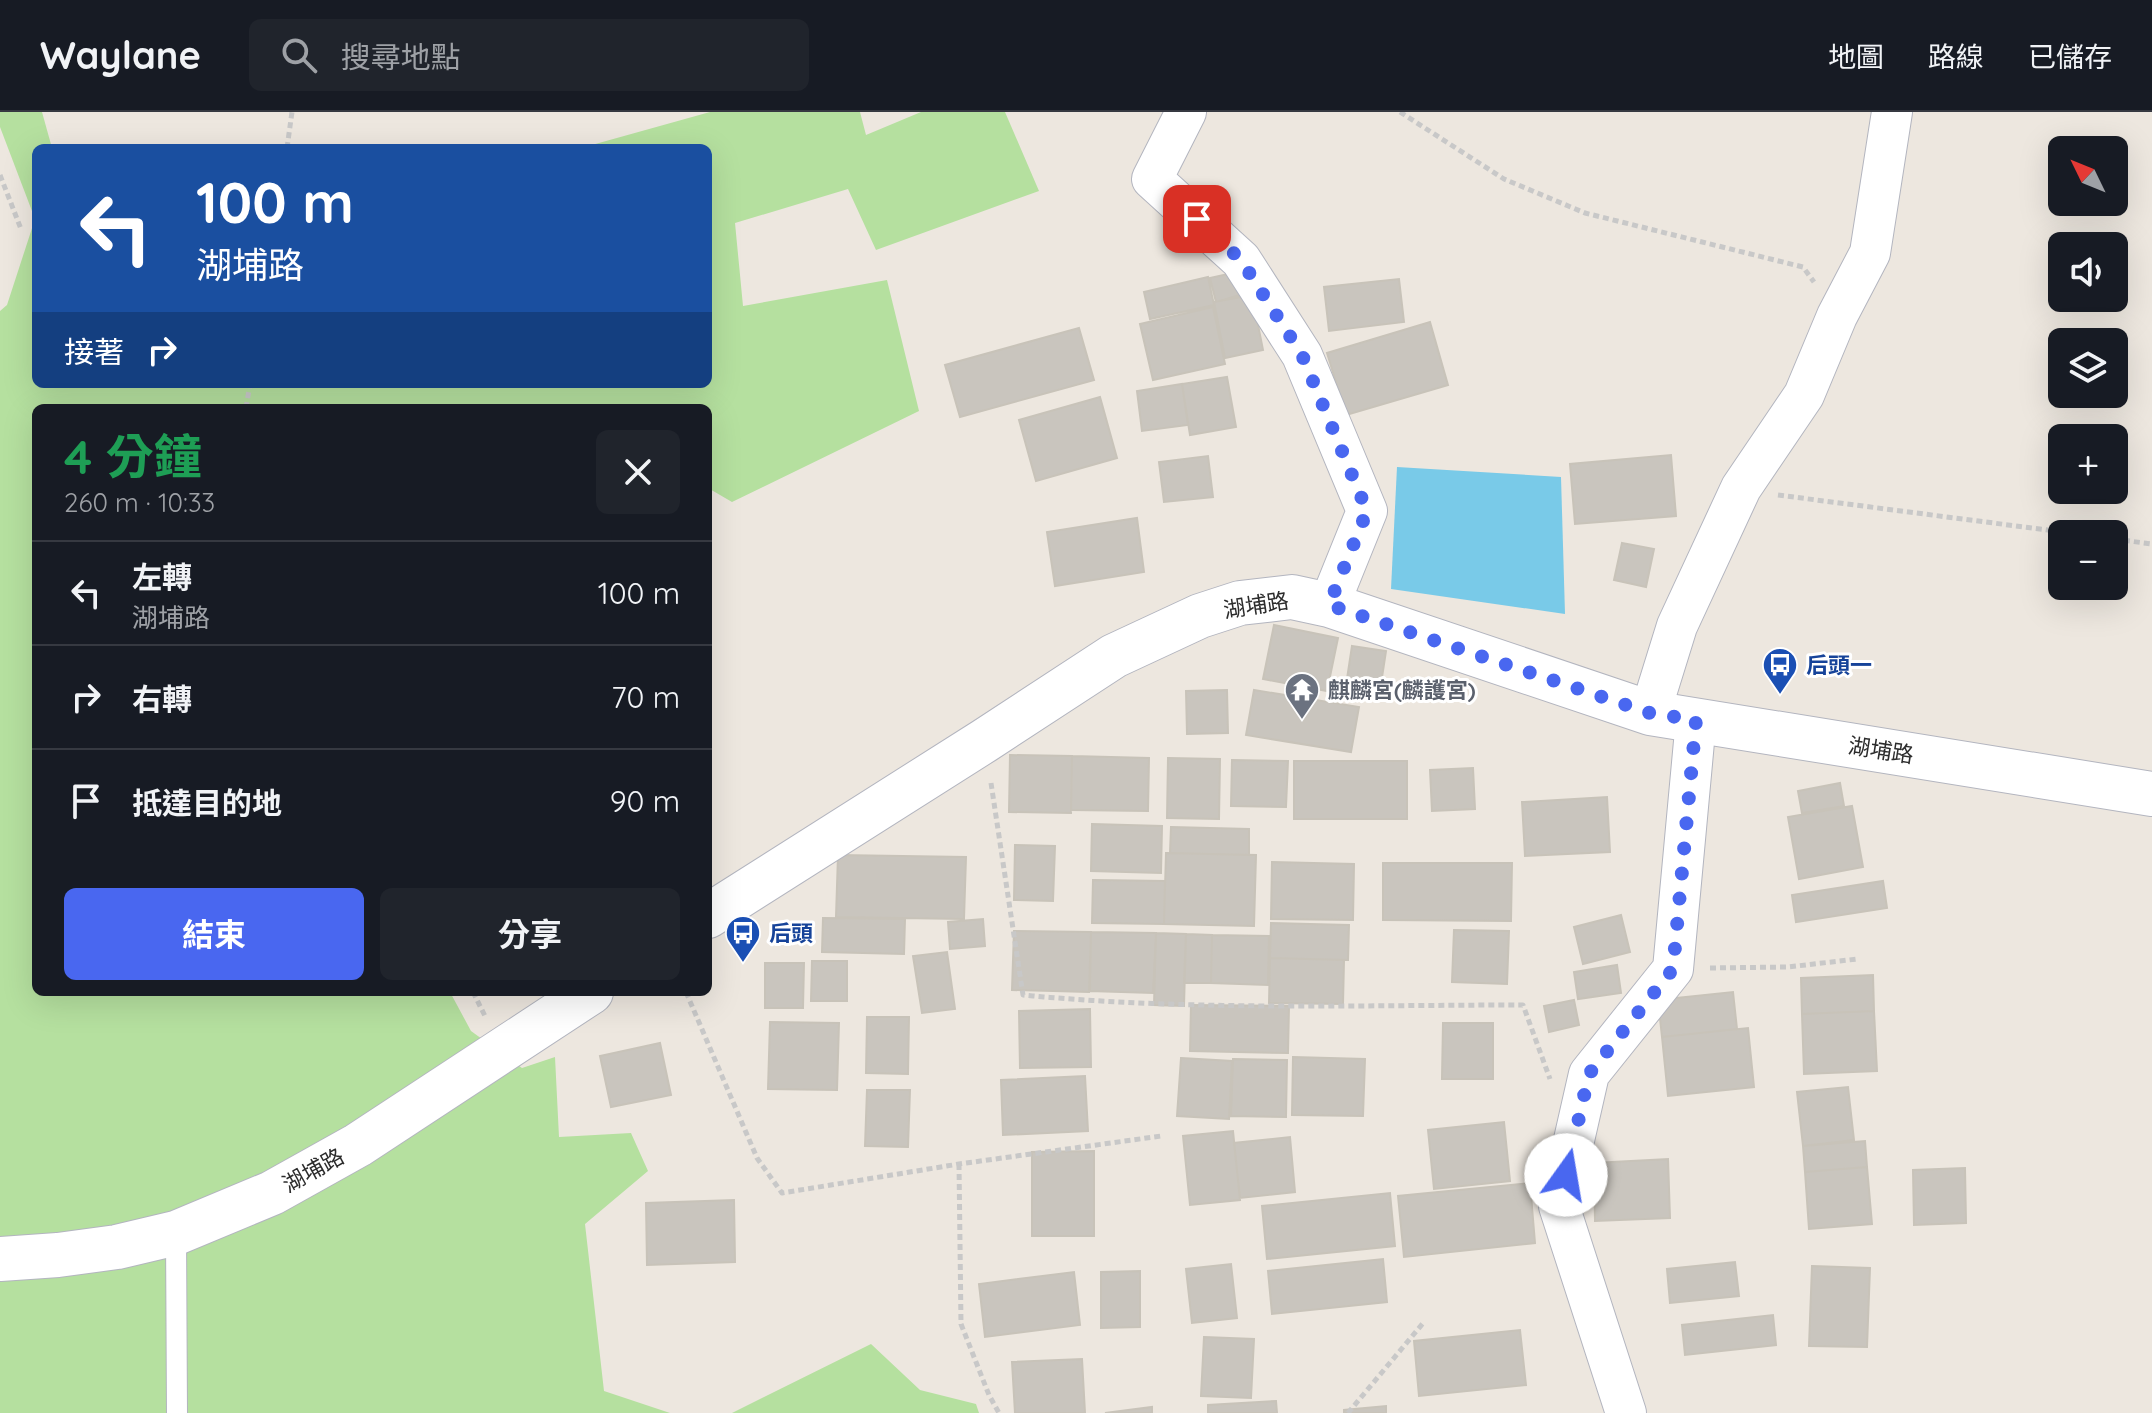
<!DOCTYPE html>
<html lang="zh-TW">
<meta charset="utf-8">
<style>
:root{--surface:#171b24;--page:#20242c;--text:#f1f3f6;--muted:#9ea1a6;--line:#363941;--accent:#4967f0}
body{margin:0;font-family:Quicksand,"Noto Sans TC",sans-serif;background:var(--page);color:var(--text);height:100vh;display:flex;flex-direction:column;font-size:30px;white-space:nowrap}
*{box-sizing:border-box;margin:0}
p{font-size:26px;color:var(--muted)}
.icon{flex:none;width:44px;height:44px;fill:none;stroke:currentColor;stroke-width:2;stroke-linecap:round;stroke-linejoin:round}
.map{position:relative;flex:1;overflow:hidden}
.details{position:absolute;left:32px;top:292px;width:680px;height:592px;display:flex;flex-direction:column;background:var(--surface);border-radius:12px;box-shadow:0 8px 32px #0002}
.details>*{flex:none}
.guide{position:absolute;left:32px;top:32px;width:680px;height:244px;border-radius:12px;box-shadow:0 8px 32px #0002;background:#1a4fa0;color:#fff;overflow:hidden}
.needle{width:52px;rotate:313deg}
.fabs{position:absolute;left:2048px;top:24px;display:grid;gap:16px}
.fabs a{display:grid;place-items:center;width:80px;height:80px;border-radius:12px;background:var(--surface);box-shadow:0 8px 32px #0002;font-size:40px}
.pin{position:absolute;display:grid;place-items:center;width:68px;height:68px;color:#fff;margin:-34px;border-radius:16px;box-shadow:0 4px 12px #0006}
.me{position:absolute;width:88px;margin:-44px;rotate:13deg;stroke-linejoin:round;filter:drop-shadow(0 0 6px #0008)}
.turn{display:flex;align-items:center;gap:28px;height:168px;padding:0 32px;font-size:36px}
.turn .icon{width:104px;height:104px;stroke-width:2.5}
.turn b{display:block;font-size:56px;line-height:68px}
.then{display:flex;align-items:center;height:76px;padding:0 32px;background:#0003;gap:16px;font-size:30px}
.round{display:grid;place-items:center;flex:none;width:84px;height:84px;border-radius:12px;background:var(--page)}
.headline{display:flex;align-items:center;justify-content:space-between;height:136px;padding:0 32px}
h1{font-size:48px;font-weight:700;line-height:60px;color:#1e9e55}
.cta{display:flex;gap:16px;margin-top:auto;padding:16px 32px}
.cta a{flex:1;height:92px;border-radius:12px;background:var(--accent);color:#fff;font-size:32px;font-weight:700;line-height:92px;text-align:center}
.cta a+a{background:var(--page);color:var(--text)}
ul{padding:0;list-style:none}
li{display:flex;align-items:center;gap:24px;height:104px;padding:0 32px;border-top:2px solid var(--line)}
li div{flex:1}
li b{display:block;font-size:30px}
li em{font-style:normal}
header{display:flex;align-items:center;gap:48px;box-sizing:border-box;height:112px;padding:0 40px;background:var(--surface);border-bottom:2px solid var(--line)}
header strong{font-size:38px}
nav{display:flex;gap:44px;margin-inline-start:auto;font-size:28px}
.search{width:560px;height:72px;background:var(--page);display:flex;align-items:center;gap:20px;box-sizing:border-box;padding:0 28px;border-radius:12px;color:var(--muted);font-size:30px}
.map>svg:first-child{display:block}
.green{fill:#b5e09f}
.water{fill:#79cae8}
.building{fill:#c9c5be;stroke:#c8c3b9;stroke-width:2}
.lines{fill:none;stroke-linecap:round;stroke-linejoin:round}
.lane-casing{stroke:#b3b5bf;stroke-width:22}
.street-casing{stroke:#b3b5bf;stroke-width:42}
.secondary-casing{stroke:#b3b5bf;stroke-width:46}
.path{stroke:#c8c8c8;stroke-width:5;stroke-dasharray:6 4;stroke-linecap:butt}
.lane{stroke:#fff;stroke-width:20}
.street{stroke:#fff;stroke-width:40}
.secondary{stroke:#fff;stroke-width:44}
.route{stroke:#4967f0;stroke-width:14;stroke-dasharray:0 25.2}
.labels{text-anchor:middle;stroke-width:6;stroke-linejoin:round;paint-order:stroke}
.street-label{font-size:22px;fill:#2c2c2c;stroke:#fff}
.transit-label{font-size:22px;font-weight:bold;fill:#164399;stroke:#fff;text-anchor:start}
.worship-label{font-size:22px;font-weight:bold;fill:#5b616d;stroke:#fff;text-anchor:start}
</style>
<header>
<strong>Waylane</strong>
<div class="search"><svg class="icon" aria-label="search" viewBox="0 0 24 24"><circle cx="10" cy="10" r="6"/><path d="M15 15l6 6"/></svg>搜尋地點</div>
<nav><a>地圖</a><a>路線</a><a>已儲存</a></nav>
</header>
<div class="map">
<svg width="2152" height="1301" viewBox="0 0 2152 1301">
<rect width="100%" height="100%" fill="#ede7df"/>
<path class="green" d="M0,0H42L52,36H36V272H708V36H581L710,0H860L866,23L921,0H1005L1039,79L876,138L848,77L735,111L743,194L887,168L919,299L732,390L708,376V296H36V880H450L471,919L522,956L555,945L559,1025L631,1021L648,1059L585,1112L604,1279L670,1301H0V199L7,193L35,107L0,15Z
M871,1232L920,1278L976,1292L979,1301H732Z"/>
<path class="water" d="M1397,355L1561,365L1565,502L1391,477Z"/>
<path class="building" d="M1242,159L1247,181L1216,190L1210,166Z
M1208,165L1214,193L1150,207L1144,180Z
M1399,167L1404,210L1329,219L1324,175Z
M1252,183L1263,238L1225,246L1214,190Z
M1213,195L1225,252L1153,268L1140,212Z
M1430,210L1448,273L1346,303L1327,241Z
M1079,216L1094,268L960,305L945,253Z
M1227,265L1236,315L1190,323L1182,272Z
M1182,272L1188,313L1142,319L1137,279Z
M1100,285L1117,346L1036,369L1019,308Z
M1671,343L1676,404L1575,412L1570,352Z
M1208,344L1213,385L1164,390L1159,350Z
M1137,406L1144,460L1055,474L1047,420Z
M1622,431L1654,437L1646,475L1614,468Z
M1274,513L1338,526L1327,579L1263,567Z
M1352,534L1386,539L1379,585L1345,580Z
M1227,578L1228,621L1187,622L1186,579Z
M1254,578L1359,595L1351,640L1246,623Z
M1010,643L1072,644L1071,701L1009,700Z
M1072,644L1149,646L1148,699L1071,698Z
M1168,646L1220,647L1219,707L1167,706Z
M1232,648L1288,649L1286,695L1231,694Z
M1294,649H1407V707H1294Z
M1473,656L1475,697L1432,699L1430,658Z
M1840,671L1844,694L1802,701L1798,679Z
M1607,685L1610,740L1525,744L1522,690Z
M1852,694L1863,755L1799,767L1788,705Z
M1092,712L1162,714L1161,761L1091,759Z
M1171,715L1249,717V743L1170,741Z
M1015,733L1055,734L1053,789L1014,788Z
M1166,741L1256,743L1254,814L1164,812Z
M838,743L966,745L964,807L836,805Z
M1272,750L1354,752L1353,808L1271,807Z
M1383,751H1512L1511,809L1383,808Z
M1093,768L1165,769L1164,812L1092,811Z
M1883,769L1887,796L1796,810L1792,783Z
M1621,803L1630,840L1583,852L1574,815Z
M823,806L905,807L904,842L822,840Z
M983,807L985,834L950,837L948,810Z
M1271,811L1349,813L1348,848L1270,846Z
M1454,818L1509,819L1507,872L1452,870Z
M1014,819L1091,820L1089,880L1012,878Z
M1091,820L1156,821L1153,881L1090,879Z
M1156,821L1186,822L1184,894L1154,893Z
M1186,822L1212,823L1211,871H1184Z
M1212,823L1269,824L1268,873L1211,871Z
M947,840L955,897L922,901L913,844Z
M1270,846L1344,848L1343,892L1269,891Z
M812,849H847V889H811Z
M765,851H804L803,896H765Z
M1617,853L1621,881L1578,887L1574,860Z
M1873,863L1874,899L1802,902L1801,866Z
M1733,880L1737,917L1662,925L1658,888Z
M1574,888L1579,913L1549,920L1544,894Z
M1191,893L1289,894L1288,941L1190,939Z
M1090,897L1091,955L1020,956L1019,899Z
M1874,899L1877,959L1804,962L1802,902Z
M867,905H909L908,962L866,961Z
M770,910L839,911L837,978L768,977Z
M1443,911H1493V967H1442Z
M1748,916L1754,975L1668,984L1662,925Z
M660,931L671,983L611,995L600,944Z
M1293,945L1365,947L1363,1004L1292,1003Z
M1181,946L1232,949L1229,1007L1177,1004Z
M1233,947L1287,948L1286,1005L1231,1004Z
M1085,964L1088,1019L1003,1023L1001,968Z
M1848,975L1854,1028L1803,1034L1797,980Z
M867,978H910L908,1035L865,1034Z
M1504,1010L1510,1069L1434,1077L1428,1018Z
M1233,1019L1240,1088L1190,1093L1183,1024Z
M1290,1025L1295,1080L1240,1086L1234,1031Z
M1865,1029L1867,1055L1805,1060L1803,1034Z
M1094,1039V1124H1032V1040Z
M1668,1047L1670,1106L1595,1109L1594,1051Z
M1867,1055L1872,1112L1809,1117L1805,1060Z
M1965,1056L1966,1111L1914,1113L1913,1058Z
M1530,1071L1535,1131L1404,1145L1398,1084Z
M1390,1081L1395,1134L1267,1147L1262,1094Z
M734,1088L735,1150L647,1153L646,1091Z
M1383,1147L1387,1190L1272,1202L1268,1159Z
M1735,1150L1739,1184L1670,1191L1667,1157Z
M1231,1152L1237,1206L1192,1211L1186,1157Z
M1812,1154L1870,1156L1867,1235L1809,1234Z
M1140,1159V1215L1101,1216V1160Z
M1074,1160L1080,1213L985,1225L979,1172Z
M1773,1203L1776,1233L1685,1243L1682,1213Z
M1520,1218L1526,1273L1419,1284L1414,1229Z
M1204,1225L1254,1227L1251,1286L1201,1284Z
M1082,1247L1085,1301H1015L1012,1250Z
M1276,1289L1277,1301H1208V1293Z
M1386,1294V1301H1344V1298Z
M1152,1295V1301H1105Z"/>
<g class="lines">
<defs>
<path id="lane" d="M176,1121L177,1301"/>
<path id="street" d="M1186,0L1152,67L1241,148L1302,243L1367,399L1329,493
M1650,601L1677,514L1741,376L1804,283L1837,204L1870,141L1892,0
M1626,1301L1559,1094L1589,962L1673,857L1696,608"/>
<path id="secondary" d="M708,804L984,629L1114,544L1200,504L1240,491L1292,485L1329,493L1650,601L2152,682
M0,1147L58,1143L117,1135L176,1121L272,1081L358,1033L591,880"/>
</defs>
<use href="#lane" class="lane-casing"/>
<use href="#street" class="street-casing"/>
<use href="#secondary" class="secondary-casing"/>
<path class="path" d="M1400,0L1504,67L1585,101L1803,155L1814,170
M287,36L292,0
M0,63L21,117
M246,296L250,272
M1778,383L2078,422
M2114,427L2152,432
M991,671L1023,883C1189,899 1357,893 1523,893L1550,967
M1710,856L1788,855L1857,847
M473,880L485,904
M686,880L757,1046L782,1081L959,1052L1161,1024
M959,1052L961,1212L989,1283L999,1301
M1348,1301L1424,1210"/>
<use href="#lane" class="lane"/>
<use href="#street" class="street"/>
<use href="#secondary" class="secondary"/>
</g>
<g class="lines">
<path class="route" d="M1197,107L1241,148L1302,243L1367,399L1329,493L1650,601L1696,608L1673,857L1589,962L1566,1063"/>
</g>
<defs>
<symbol id="bus-pin" viewBox="-11 -11 22 30"><path d="M0 17L-7.5 6A9.5 9.5 0 1 1 7.5 6Z" fill="#1a4fb4" stroke="#fff"/><path d="M-5-6H5V4H4V6H2V4H-2V6H-4V4H-5ZM-3.5-4V0h7V-4ZM-3.5 1.2v1.5H-2V1.2ZM2 1.2v1.5H3.5V1.2Z" fill="#fff"/></symbol>
<symbol id="temple-pin" viewBox="-11 -11 22 30"><path d="M0 17L-7.5 6A9.5 9.5 0 1 1 7.5 6Z" fill="#6b7280" stroke="#fff"/><path d="M0-6L5-2H3V0L6.5 2.5H4V6H1.5V3h-3V6H-4V2.5H-6.5L-3 0V-2H-5Z" fill="#fff"/></symbol>
</defs>
<g fill-rule="evenodd">
<use href="#bus-pin" x="1760" y="533" width="40" height="54"/>
<use href="#temple-pin" x="1282" y="558" width="40" height="54"/>
<use href="#bus-pin" x="723" y="801" width="40" height="54"/>
</g>
<g class="labels">
<g class="street-label">
<text transform="translate(1256 493) rotate(-9)" y="8">湖埔路</text>
<text transform="translate(1881 638) rotate(9)" y="8">湖埔路</text>
<text transform="translate(313 1058) rotate(-29)" y="8">湖埔路</text>
</g>
<g class="transit-label">
<text x="1806" y="561">后頭一</text>
<text x="769" y="829">后頭</text>
</g>
<g class="worship-label">
<text x="1328" y="586">麒麟宮(麟護宮)</text>
</g>
</g>
</svg>
<div class="fabs">
<a><svg class="needle" viewBox="-14 -14 28 28"><path d="M0-13l5 13h-10z" fill="#e53935"/><path d="M0 13l5-13h-10z" fill="#9ea1a6"/></svg></a>
<a><svg class="icon" aria-label="sound" viewBox="0 0 24 24"><path d="M4 9h4l5-4v14l-5-4H4zM17 9q2 3 0 6"/></svg></a>
<a><svg class="icon" aria-label="layers" viewBox="0 0 24 24"><path d="M12 4l9 5-9 5-9-5zM3 14l9 5 9-5"/></svg></a>
<a>+</a>
<a>−</a>
</div>
<div class="pin" style="left:1197px;top:107px;background:#d93025"><svg class="icon" aria-label="arrive" viewBox="0 0 24 24"><path d="M6 21V4h12l-3 4 3 4H6"/></svg></div>
<svg class="me" style="left:1566px;top:1063px" viewBox="-20 -20 40 40"><circle r="19" fill="#fff"/><path d="M0-13L10 11 0 6-10 11z" fill="#4967f0"/></svg>
<div class="guide">
<div class="turn"><svg class="icon" aria-label="left" viewBox="0 0 24 24"><path d="M17 20v-9H6M10 6l-5 5 5 5"/></svg><div><b>100 m</b>湖埔路</div></div>
<div class="then">接著<svg class="icon" aria-label="right" viewBox="0 0 24 24"><path d="M7 20v-9h11M14 6l5 5-5 5"/></svg></div>
</div>
<section class="details">
<div class="headline"><div><h1>4 分鐘</h1><p>260 m · 10:33</p></div><a class="round"><svg class="icon" aria-label="close" viewBox="0 0 24 24"><path d="M6 6l12 12M18 6L6 18"/></svg></a></div>
<ul>
<li><svg class="icon" aria-label="left" viewBox="0 0 24 24"><path d="M17 20v-9H6M10 6l-5 5 5 5"/></svg><div><b>左轉</b><p>湖埔路</p></div><em>100 m</em></li>
<li><svg class="icon" aria-label="right" viewBox="0 0 24 24"><path d="M7 20v-9h11M14 6l5 5-5 5"/></svg><div><b>右轉</b></div><em>70 m</em></li>
<li><svg class="icon" aria-label="arrive" viewBox="0 0 24 24"><path d="M6 21V4h12l-3 4 3 4H6"/></svg><div><b>抵達目的地</b></div><em>90 m</em></li>
</ul>
<div class="cta"><a>結束</a><a>分享</a></div>
</section>
</div>
